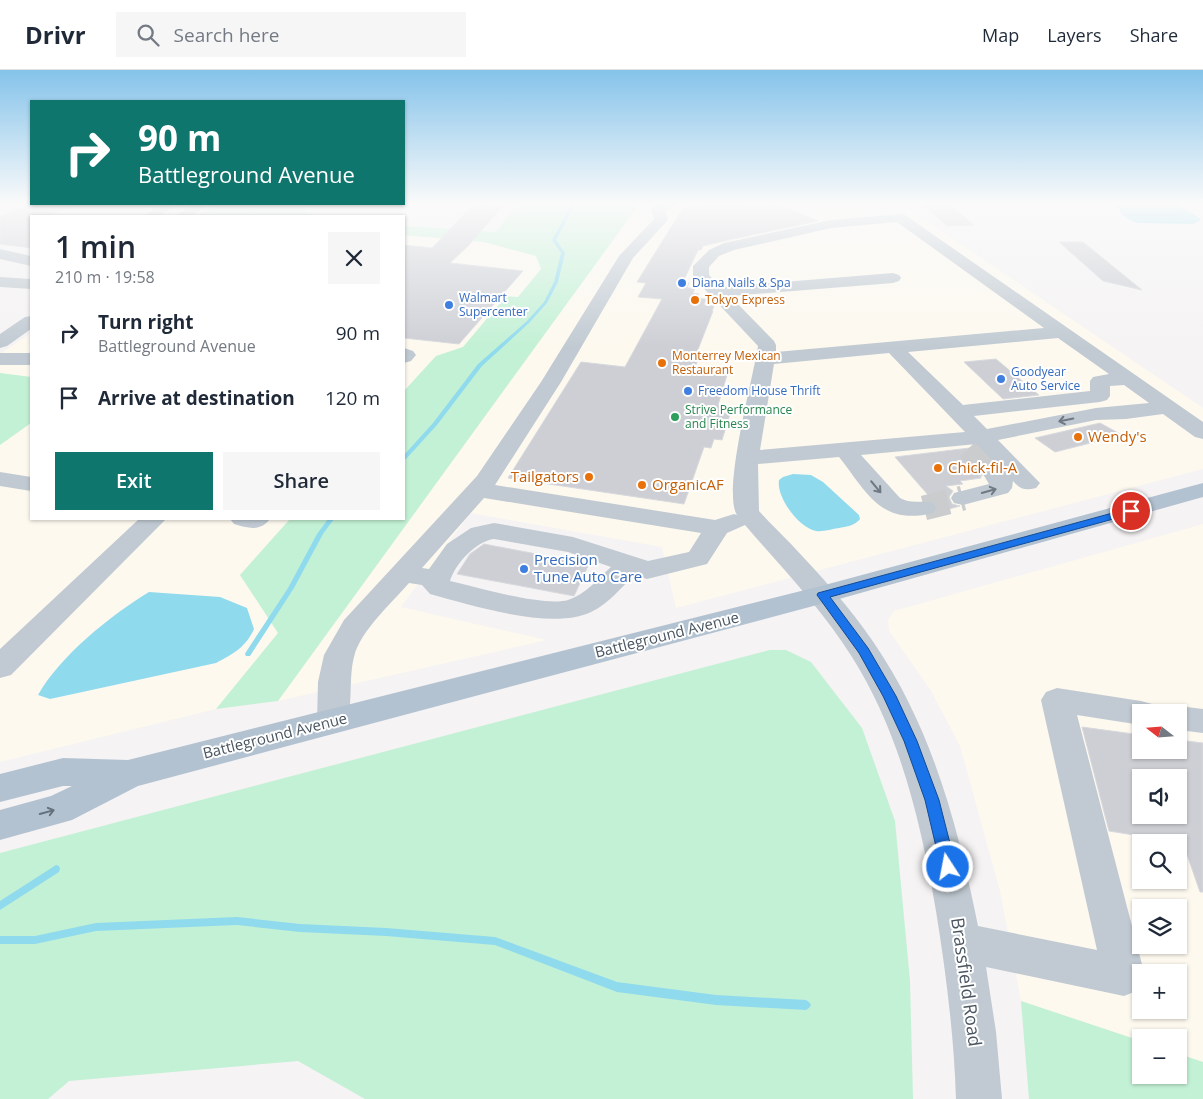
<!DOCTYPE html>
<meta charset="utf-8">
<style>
:root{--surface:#fff;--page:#f6f6f7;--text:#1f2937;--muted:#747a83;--line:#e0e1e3;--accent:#0f766e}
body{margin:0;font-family:"Open Sans",sans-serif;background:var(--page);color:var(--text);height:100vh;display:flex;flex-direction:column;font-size:19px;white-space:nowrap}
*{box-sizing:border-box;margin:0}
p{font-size:16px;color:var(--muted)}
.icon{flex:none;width:28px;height:28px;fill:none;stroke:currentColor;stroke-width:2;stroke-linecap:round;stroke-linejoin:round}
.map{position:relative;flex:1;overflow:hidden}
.side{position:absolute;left:30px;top:145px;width:375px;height:305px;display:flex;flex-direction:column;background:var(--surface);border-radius:0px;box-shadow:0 1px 4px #0004}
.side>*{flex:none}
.hud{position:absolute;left:30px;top:30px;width:375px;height:105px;border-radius:0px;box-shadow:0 1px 4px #0004;background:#0f766e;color:#fff;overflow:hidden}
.needle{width:32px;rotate:287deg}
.fabs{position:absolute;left:1132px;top:634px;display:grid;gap:10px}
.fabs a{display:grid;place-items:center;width:55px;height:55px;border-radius:0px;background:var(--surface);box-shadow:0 1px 4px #0004;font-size:25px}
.pin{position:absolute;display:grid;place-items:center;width:42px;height:42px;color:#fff;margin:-21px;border:2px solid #fff;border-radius:50%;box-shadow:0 1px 5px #0007}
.me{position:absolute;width:55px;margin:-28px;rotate:349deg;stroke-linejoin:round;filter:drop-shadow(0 0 4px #0008)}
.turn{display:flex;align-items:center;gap:18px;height:105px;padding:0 25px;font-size:22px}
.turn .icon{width:65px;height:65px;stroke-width:2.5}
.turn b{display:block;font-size:35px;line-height:42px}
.round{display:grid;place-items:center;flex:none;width:52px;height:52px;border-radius:0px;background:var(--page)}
.overview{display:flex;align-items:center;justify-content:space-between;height:85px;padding:0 25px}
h1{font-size:30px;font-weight:600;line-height:38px}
.cta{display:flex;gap:10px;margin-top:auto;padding:10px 25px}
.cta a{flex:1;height:58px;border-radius:0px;background:var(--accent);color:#fff;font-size:20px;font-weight:600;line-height:58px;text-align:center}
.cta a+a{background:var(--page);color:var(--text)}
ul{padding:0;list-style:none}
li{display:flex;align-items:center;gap:15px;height:65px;padding:0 25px}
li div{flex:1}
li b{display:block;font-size:19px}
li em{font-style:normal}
header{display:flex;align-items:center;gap:30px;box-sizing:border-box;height:70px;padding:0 25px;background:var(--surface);border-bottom:1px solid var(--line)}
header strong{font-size:24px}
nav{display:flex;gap:28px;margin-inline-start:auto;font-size:18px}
.search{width:350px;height:45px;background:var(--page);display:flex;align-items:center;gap:12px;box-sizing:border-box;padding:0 18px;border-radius:0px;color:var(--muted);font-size:19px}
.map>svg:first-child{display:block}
.commercial{fill:#fdf9ef;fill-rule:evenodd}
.green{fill:#c3f1d5}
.water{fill:#90daee}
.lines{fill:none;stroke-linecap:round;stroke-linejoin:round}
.stream{fill:#90daee;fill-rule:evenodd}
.building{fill:#cdcfd5;stroke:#d7d9de;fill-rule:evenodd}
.minor-tunnel{stroke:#caccce;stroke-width:25;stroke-dasharray:25 12;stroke-linecap:butt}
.minor{fill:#c1cad2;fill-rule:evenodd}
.major{fill:#b3c2d1;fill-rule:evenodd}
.oneway{stroke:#6e7983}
.oneway2{stroke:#64717d}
.route{fill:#1a73e8;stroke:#114b97}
.shop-dot{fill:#3f7fe0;stroke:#fff;stroke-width:2}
.food-dot{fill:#e8710a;stroke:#fff;stroke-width:2}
.leisure-dot{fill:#2e9e5b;stroke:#fff;stroke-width:2}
.labels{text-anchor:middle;stroke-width:4;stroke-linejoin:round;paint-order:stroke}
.far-shop-label{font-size:12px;fill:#366cbe;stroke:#fff;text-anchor:start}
.far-food-label{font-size:12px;fill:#c56008;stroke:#fff;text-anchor:start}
.far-leisure-label{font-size:12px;fill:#27864d;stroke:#fff;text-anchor:start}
.food-label{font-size:15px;fill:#c56008;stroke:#fff;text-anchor:start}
.shop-label{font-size:15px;fill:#366cbe;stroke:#fff;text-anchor:start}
.street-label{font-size:15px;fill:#4a5661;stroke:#fff}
.near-street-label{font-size:18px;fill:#4a5661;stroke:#fff}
</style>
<header>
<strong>Drivr</strong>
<div class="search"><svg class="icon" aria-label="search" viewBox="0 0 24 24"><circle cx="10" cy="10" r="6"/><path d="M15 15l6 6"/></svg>Search here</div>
<nav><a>Map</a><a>Layers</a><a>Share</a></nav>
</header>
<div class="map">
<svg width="1203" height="1029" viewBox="0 0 1203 1029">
<rect width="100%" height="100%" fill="#f5f3f3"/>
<path class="commercial" d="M640,133H900L1203,338V399L676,538L662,477L470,443L401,537L547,570L278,631Z
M404,165L484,172L536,186L541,199L518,227L506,226L463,277L436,286L404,321Z
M31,263V307L0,303V284Z
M31,353V449H290L240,505L278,563L216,639L0,692V375Z
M1203,454V992L1179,984V968H1141V971L1021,931L1000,821L960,676L930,619L889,561L888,550L894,541ZM1141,642H1179V680H1141ZM1141,708H1179V745H1141ZM1141,772H1179V810H1141ZM1141,838H1179V875H1141ZM1141,902H1179V940H1141Z"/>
<path class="green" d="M518,133H640L278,631L216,639L278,563L240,505L290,449H404V321L436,286L463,277L506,226L518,227L541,199L536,186L484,172L404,165V156L496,162Z
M217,134H304L307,144L327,146H198Z
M0,303L31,307V353L0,375Z
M770,580H786L811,592L862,658L895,751L910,911L913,1029H365L298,991L69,1011L48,1029H0V783Z
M1021,931L1141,971V1005H1179V984L1203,992V1029H1029Z"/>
<path class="water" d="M1115,133C1144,133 1179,128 1201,150L1193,154L1138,153C1126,150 1120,143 1115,133Z
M793,404L811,405L823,412L859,445L860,449C856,455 846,457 839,458C832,459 823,462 816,461C799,458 776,427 779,410L783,407Z
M149,522L220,527L247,538L254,559C246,577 233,584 216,593L50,629L38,625C60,586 111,545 149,522Z"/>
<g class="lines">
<path class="stream" d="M572,133H576L556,170L565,183L558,212L547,233L529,253L482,296L437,355L406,389H404V385L433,353L478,294L527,251L544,232L554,212L561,183L552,170Z
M328,449H334L323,464L294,518L250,586H246L245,584L246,582L288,518L317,464Z
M56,795L59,796L60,799L59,802L0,840V831Z
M237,847L300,854L386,858L495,867L617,912L716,925L806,930L809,932L811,935L809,938L806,940L716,935L617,922L495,875L386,866L300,862L237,855L96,861L35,874H0V866H35L96,853Z"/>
</g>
<path class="building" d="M475,133H496L493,136L502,137L468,176L450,193L523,201L459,274L404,268V175L432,178Z
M710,133H745L754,137L776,133L818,151L724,171L703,176L701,180H698L683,212L689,213L687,218H695L693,223L699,224L697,228L706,229L704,235L714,236L712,241H713L695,287L699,288L693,301L727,305L718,335H725L723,343L730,344L722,370L714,369L711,378L704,377L684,434L508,408L581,292L625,297L662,229L638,227L646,213L637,212L683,138Z
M921,133H948L974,155L947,156Z
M30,134H76L48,146H31V178L0,174V146Z
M1059,172H1083L1142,220L1103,211Z
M996,289L1039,325L1003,329L964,292Z
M1100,353L1122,365L1055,382L1035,368Z
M978,377L995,395L986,398L982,403V406H980L981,408L960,411L963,414L946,416L953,421L949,427L952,434L960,436L942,441L895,387Z
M484,474L589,494L574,526L457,504L470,484Z
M1082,657L1141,665V680H1179V670L1203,673V822H1200L1183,773L1109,761ZM1141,708H1179V745H1141Z"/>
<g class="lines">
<path class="minor-tunnel" d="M969,378L995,404
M924,438L963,428"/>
<path class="minor" d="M660,133H678L665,141L668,150L633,188L561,312L495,415L715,450L734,444L737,445C722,422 753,309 758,276L695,209L693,206V196L709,180L724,173L831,150L900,144L905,145L1203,352V369L1195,367L1163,344L1126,349L1096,350L998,370L1040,413L1036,418C1025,421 1020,419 1013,411L1012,418L1008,423L963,435L954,433L951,428L954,423L989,414L983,404L987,399L995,397L1000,398L977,374L861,385L900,428C910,434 921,430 933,433L936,438L933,443C880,456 867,422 839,387L758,394L759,441C769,452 780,463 791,474C820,505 850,537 874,573C932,658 958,756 978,856L1097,880L1041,630L1046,622L1057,618L1141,631L1152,634L1157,642H1141V655L1077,645L1144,902H1141V915L1139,920L1124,926L986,897L996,962L1002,1029H956C954,966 946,903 936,841C921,753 900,663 852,587C822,539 782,498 745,455L727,463L707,494L647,509L634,505C621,518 608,534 591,542C552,561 471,535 430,524L422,515L409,513C392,533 360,561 354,587C348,609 354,643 344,660L333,663L322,660L317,651L318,612L324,585L344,550L477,406L541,312L619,186L654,149L651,139ZM897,152L1044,258L776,282V275L774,271L730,226L893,213L899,211L901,208L899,205L893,203L721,217L709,205V197L719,186L734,180L831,158ZM1058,268L1109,304L1093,307L1090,311V321L963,335L908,282ZM889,283L965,362L760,380L774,294ZM1124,315L1149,333L1096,338L987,359L974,346L1100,332L1107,330L1110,326V316ZM484,428L701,463L689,482L648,491L573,467L494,453L471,458L447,474L429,499L422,498ZM494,469L568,482L611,497C599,508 585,525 568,530C544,537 476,517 450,511C455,494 476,471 494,469Z
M161,134H177L160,146H144Z
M192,134H208L192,146H176Z
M0,179L31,186V196L0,189Z
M0,207L31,209V219L0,217Z
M31,246V259L7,276L0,278V264L25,247Z
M404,278L413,281L416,285L411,291L404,293Z
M0,283H31V295H0Z
M0,402L31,407V421L0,416Z
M139,449H166L11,605L0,608V579Z
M230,449H270C260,462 248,458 234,454Z
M1179,636L1203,639V663L1179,660V642H1166L1168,639Z"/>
<path class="major" d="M1203,413V427L832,531L138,716L72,750L0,770V740L51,726L72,716H63L0,732V704L63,688L128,690L821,516Z"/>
</g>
<defs><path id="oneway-shaft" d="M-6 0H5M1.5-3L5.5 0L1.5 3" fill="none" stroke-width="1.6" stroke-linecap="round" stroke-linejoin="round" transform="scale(1.25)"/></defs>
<g class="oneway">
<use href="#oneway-shaft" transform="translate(1066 350) rotate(168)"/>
<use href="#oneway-shaft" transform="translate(876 417) rotate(50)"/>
<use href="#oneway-shaft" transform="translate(989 421) rotate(-16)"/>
</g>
<use class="oneway2" href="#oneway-shaft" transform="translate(47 742) rotate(-15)"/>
<linearGradient id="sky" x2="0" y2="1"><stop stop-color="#85c3ea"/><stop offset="0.48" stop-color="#fafafa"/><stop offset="1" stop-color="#fafafa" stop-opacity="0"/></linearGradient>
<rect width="1203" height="277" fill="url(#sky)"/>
<path class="route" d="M1131,438L1137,441L1135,443L830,527L868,578L896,626L917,671L939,730L956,797L953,802L948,804L942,802L925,730L904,671L883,626L859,583L817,525L818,523Z"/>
<g class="shop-dot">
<circle cx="682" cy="213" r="5"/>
<circle cx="449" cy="235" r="5"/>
<circle cx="1001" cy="309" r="5"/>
<circle cx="688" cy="321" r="5"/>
<circle cx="524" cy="499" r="5"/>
</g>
<g class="food-dot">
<circle cx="695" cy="230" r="5"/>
<circle cx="662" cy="293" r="5"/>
<circle cx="1078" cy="367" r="5"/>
<circle cx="938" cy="398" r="5"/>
<circle cx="589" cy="407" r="5"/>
<circle cx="642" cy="415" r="5"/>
</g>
<circle class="leisure-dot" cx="675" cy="347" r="5"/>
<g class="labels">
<g class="far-shop-label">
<text x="692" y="217">Diana Nails &amp; Spa</text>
<text x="459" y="232">Walmart<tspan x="459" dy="14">Supercenter</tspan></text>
<text x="1011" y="306">Goodyear<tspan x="1011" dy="14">Auto Service</tspan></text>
<text x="698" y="325">Freedom House Thrift</text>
</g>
<g class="far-food-label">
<text x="705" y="234">Tokyo Express</text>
<text x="672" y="290">Monterrey Mexican<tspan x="672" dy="14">Restaurant</tspan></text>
</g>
<g class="far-leisure-label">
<text x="685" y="344">Strive Performance<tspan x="685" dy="14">and Fitness</tspan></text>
</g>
<g class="food-label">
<text x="1088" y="372">Wendy's</text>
<text x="948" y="403">Chick-fil-A</text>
<text x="579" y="412" text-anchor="end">Tailgators</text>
<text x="652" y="420">OrganicAF</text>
</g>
<g class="shop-label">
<text x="534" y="495">Precision<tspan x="534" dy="17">Tune Auto Care</tspan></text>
</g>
<g class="street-label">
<text transform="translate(667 565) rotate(-14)" y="5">Battleground Avenue</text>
<text transform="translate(275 666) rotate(-14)" y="5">Battleground Avenue</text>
</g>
<g class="near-street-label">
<text transform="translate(966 912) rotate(82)" y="6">Brassfield Road</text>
</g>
</g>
</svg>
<div class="fabs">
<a><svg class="needle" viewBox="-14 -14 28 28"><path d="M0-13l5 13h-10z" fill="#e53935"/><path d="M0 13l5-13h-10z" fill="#747a83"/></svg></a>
<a><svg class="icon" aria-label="sound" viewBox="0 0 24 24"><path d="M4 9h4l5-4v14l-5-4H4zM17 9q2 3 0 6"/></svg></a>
<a><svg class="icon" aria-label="search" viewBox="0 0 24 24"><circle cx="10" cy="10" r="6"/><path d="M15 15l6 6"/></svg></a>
<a><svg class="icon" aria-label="layers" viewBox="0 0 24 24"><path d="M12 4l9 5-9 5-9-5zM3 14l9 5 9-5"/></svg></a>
<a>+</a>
<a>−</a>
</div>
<div class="pin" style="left:1131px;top:441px;background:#d93025"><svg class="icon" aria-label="arrive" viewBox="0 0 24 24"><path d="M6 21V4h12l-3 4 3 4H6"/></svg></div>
<svg class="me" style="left:948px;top:797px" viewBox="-20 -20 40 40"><circle r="17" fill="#1a73e8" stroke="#fff" stroke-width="3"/><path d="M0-11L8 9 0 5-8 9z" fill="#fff"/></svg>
<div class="hud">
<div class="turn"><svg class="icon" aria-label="right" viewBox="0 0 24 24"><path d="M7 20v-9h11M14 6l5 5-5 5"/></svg><div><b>90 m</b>Battleground Avenue</div></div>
</div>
<section class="side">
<div class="overview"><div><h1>1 min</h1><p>210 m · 19:58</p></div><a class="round"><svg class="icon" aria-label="close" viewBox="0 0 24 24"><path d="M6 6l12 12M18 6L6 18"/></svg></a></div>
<ul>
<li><svg class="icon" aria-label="right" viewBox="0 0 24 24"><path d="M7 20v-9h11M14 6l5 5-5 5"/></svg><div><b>Turn right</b><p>Battleground Avenue</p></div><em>90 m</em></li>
<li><svg class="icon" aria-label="arrive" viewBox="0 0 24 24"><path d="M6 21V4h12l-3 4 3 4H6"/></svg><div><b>Arrive at destination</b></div><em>120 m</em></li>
</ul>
<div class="cta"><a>Exit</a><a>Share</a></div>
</section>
</div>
